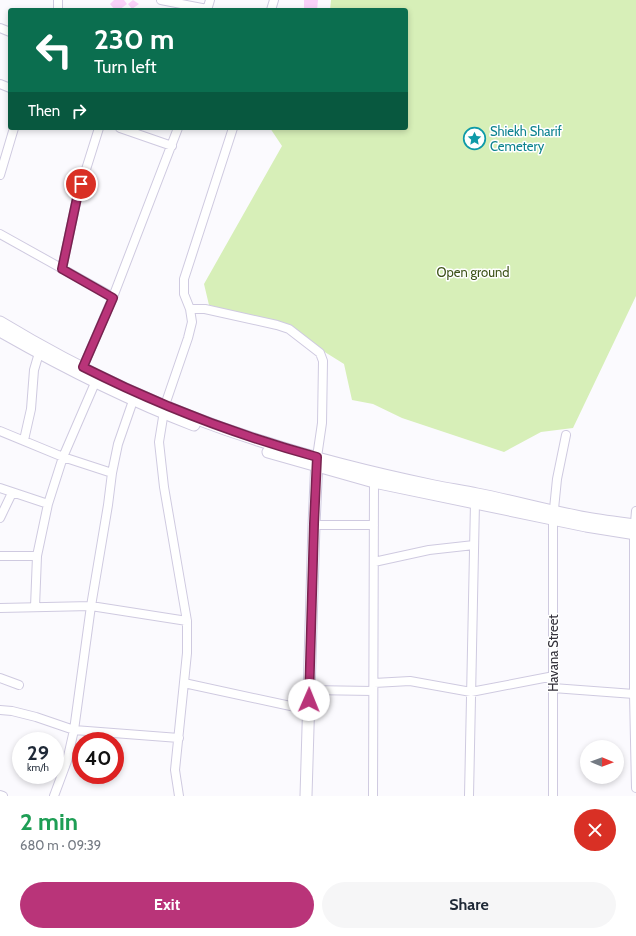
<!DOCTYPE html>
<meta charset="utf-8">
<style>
:root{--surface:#fff;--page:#f6f6f7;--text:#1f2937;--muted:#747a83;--accent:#b93479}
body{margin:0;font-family:Cabin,sans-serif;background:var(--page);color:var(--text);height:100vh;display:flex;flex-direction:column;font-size:15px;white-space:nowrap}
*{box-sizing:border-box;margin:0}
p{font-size:13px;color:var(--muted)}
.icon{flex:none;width:22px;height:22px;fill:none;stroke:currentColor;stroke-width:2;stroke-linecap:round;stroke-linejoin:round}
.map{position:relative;height:796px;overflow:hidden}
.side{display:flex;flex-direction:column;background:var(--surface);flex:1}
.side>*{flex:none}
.banner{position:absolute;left:8px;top:8px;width:400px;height:122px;border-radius:4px;box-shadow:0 2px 6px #0003;background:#0b6e4f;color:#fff;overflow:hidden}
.needle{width:26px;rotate:91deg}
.controls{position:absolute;left:580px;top:740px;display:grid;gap:8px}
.controls a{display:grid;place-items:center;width:44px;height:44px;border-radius:50%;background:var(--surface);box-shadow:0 2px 6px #0003;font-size:20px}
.speed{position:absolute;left:12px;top:732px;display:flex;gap:8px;font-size:20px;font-weight:700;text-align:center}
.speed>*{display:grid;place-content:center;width:52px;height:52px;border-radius:50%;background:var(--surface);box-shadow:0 2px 6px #0003;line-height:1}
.speed small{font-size:10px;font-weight:400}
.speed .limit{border:6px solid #d22;background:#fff;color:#111}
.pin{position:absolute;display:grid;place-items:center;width:34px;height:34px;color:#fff;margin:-17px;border:2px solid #fff;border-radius:50%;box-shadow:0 1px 4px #0007}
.me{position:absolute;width:44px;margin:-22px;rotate:1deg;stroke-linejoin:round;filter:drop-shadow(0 0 3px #0008)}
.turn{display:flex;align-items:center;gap:14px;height:84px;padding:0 20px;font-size:18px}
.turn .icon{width:52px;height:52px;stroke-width:2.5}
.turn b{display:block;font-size:28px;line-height:34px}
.then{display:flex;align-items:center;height:38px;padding:0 20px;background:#0003;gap:8px;font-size:15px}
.round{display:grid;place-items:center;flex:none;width:42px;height:42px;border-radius:21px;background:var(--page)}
.summary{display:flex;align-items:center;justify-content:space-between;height:68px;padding:0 20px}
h1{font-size:24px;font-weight:700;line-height:30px;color:#1e9e55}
.action{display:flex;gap:8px;margin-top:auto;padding:8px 20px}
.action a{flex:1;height:46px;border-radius:24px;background:var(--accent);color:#fff;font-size:16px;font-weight:700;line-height:46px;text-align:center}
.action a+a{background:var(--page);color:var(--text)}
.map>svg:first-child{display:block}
.green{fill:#d7efb8}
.building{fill:#f9d1f9}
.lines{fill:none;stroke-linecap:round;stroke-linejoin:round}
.street-casing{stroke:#cfcae0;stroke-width:10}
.secondary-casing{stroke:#cfcae0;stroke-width:13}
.street{stroke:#fff;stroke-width:8}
.secondary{stroke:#fff;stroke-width:11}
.route-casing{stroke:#78224f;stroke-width:10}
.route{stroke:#b93479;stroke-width:7}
.labels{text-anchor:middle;stroke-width:3;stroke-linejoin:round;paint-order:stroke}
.culture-label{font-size:13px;fill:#0d838f;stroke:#fff;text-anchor:start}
.park-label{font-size:13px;fill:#3e5319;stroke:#fff}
.street-label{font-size:13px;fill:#33313a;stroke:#fff}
</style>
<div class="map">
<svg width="636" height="796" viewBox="0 0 636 796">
<rect width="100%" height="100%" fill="#fbfafe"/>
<path class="green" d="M331,0H636V296L573,428L541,432L504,452L402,418L373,404L352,400L344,364L280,324L209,305L204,284L282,146L270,128H406V10H330Z"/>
<path class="building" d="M114,0H124L127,4L119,10H115L110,4Z
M133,0L139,4L132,9L128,4Z
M304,0H318L317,10H304Z"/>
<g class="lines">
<defs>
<path id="street" d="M161,0L207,9
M58,10V0
M207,10L210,0
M271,10L274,0
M0,28L10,32
M0,84L10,88
M120,128L172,146
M0,175L14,128
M0,234L113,297
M62,269L77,198L99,128
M190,309H205L277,325L289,329L320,353L323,361L322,423L317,457
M83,367L113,297L178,128
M0,431L63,457L112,473
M24,440L31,409L34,370L39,353
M0,488L48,504
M636,511L634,534V694L636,788
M0,518L12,493
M314,525H374
M0,556H37
M374,562L429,550L474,545
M35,607L37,556L48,504L63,457L95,383
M0,608L91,606L187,621
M0,678L19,685
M184,683L309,710
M374,683L410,681L471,692L554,676
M553,688L634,694
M309,690L373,691
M0,710L12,711L36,717L74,730L179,738
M0,795L3,796
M54,796L67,761L74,730L91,606L108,505L112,473L118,444L135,395
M179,796L175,770L187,653V621L164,487L159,442L165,405L188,338L192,322L190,309L184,294V279L233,128
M373,796L374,482
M469,796L475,502
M553,796V519L557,479L566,435"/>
<path id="secondary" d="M0,322C81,371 173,414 264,442C319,460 377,474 434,486C448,489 463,491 477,494C513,501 549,511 586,518C602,521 619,523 636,525
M0,331C63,367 126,399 194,425
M268,452L374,482L586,526L636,534
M306,796L314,525L317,459"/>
</defs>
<use href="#street" class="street-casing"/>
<use href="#secondary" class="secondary-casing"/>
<use href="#street" class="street"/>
<use href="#secondary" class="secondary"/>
</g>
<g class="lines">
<defs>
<path id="route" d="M81,184L77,198L62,269L113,298L83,367C158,405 236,435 317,457L314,524L309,700"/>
</defs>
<use href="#route" class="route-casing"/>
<use href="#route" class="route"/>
</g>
<defs>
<symbol id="sight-ring" viewBox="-11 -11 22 22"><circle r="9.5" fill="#fff" stroke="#0f9aa8" stroke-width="1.5"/><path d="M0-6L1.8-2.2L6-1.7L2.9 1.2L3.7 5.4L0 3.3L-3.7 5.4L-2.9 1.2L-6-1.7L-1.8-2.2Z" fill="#0f9aa8"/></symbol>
</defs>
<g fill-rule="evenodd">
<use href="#sight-ring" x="462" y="126" width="25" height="25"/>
</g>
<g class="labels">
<g class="culture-label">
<text x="490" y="136">Shiekh Sharif<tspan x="490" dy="15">Cemetery</tspan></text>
</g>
<g class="park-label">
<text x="473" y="277">Open ground</text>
</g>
<g class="street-label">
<text transform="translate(553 653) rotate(-90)" y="5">Havana Street</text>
</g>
</g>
</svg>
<div class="controls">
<a><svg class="needle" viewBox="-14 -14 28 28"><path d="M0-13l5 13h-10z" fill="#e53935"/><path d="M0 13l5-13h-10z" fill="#747a83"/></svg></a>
</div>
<div class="speed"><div>29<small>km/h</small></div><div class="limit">40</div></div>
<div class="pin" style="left:81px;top:184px;background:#d93025"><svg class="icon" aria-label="arrive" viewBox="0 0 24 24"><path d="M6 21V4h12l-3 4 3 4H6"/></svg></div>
<svg class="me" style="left:309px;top:700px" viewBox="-20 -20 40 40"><circle r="19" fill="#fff"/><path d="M0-13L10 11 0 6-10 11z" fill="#b93479"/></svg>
<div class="banner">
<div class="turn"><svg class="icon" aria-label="left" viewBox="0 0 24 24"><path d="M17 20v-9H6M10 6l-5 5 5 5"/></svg><div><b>230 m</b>Turn left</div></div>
<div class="then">Then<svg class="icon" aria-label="right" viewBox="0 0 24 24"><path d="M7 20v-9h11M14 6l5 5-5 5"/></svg></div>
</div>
</div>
<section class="side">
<div class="summary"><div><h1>2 min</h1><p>680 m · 09:39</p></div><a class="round" style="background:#d93025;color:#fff"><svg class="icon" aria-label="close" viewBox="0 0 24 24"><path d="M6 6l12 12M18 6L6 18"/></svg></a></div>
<div class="action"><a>Exit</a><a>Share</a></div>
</section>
